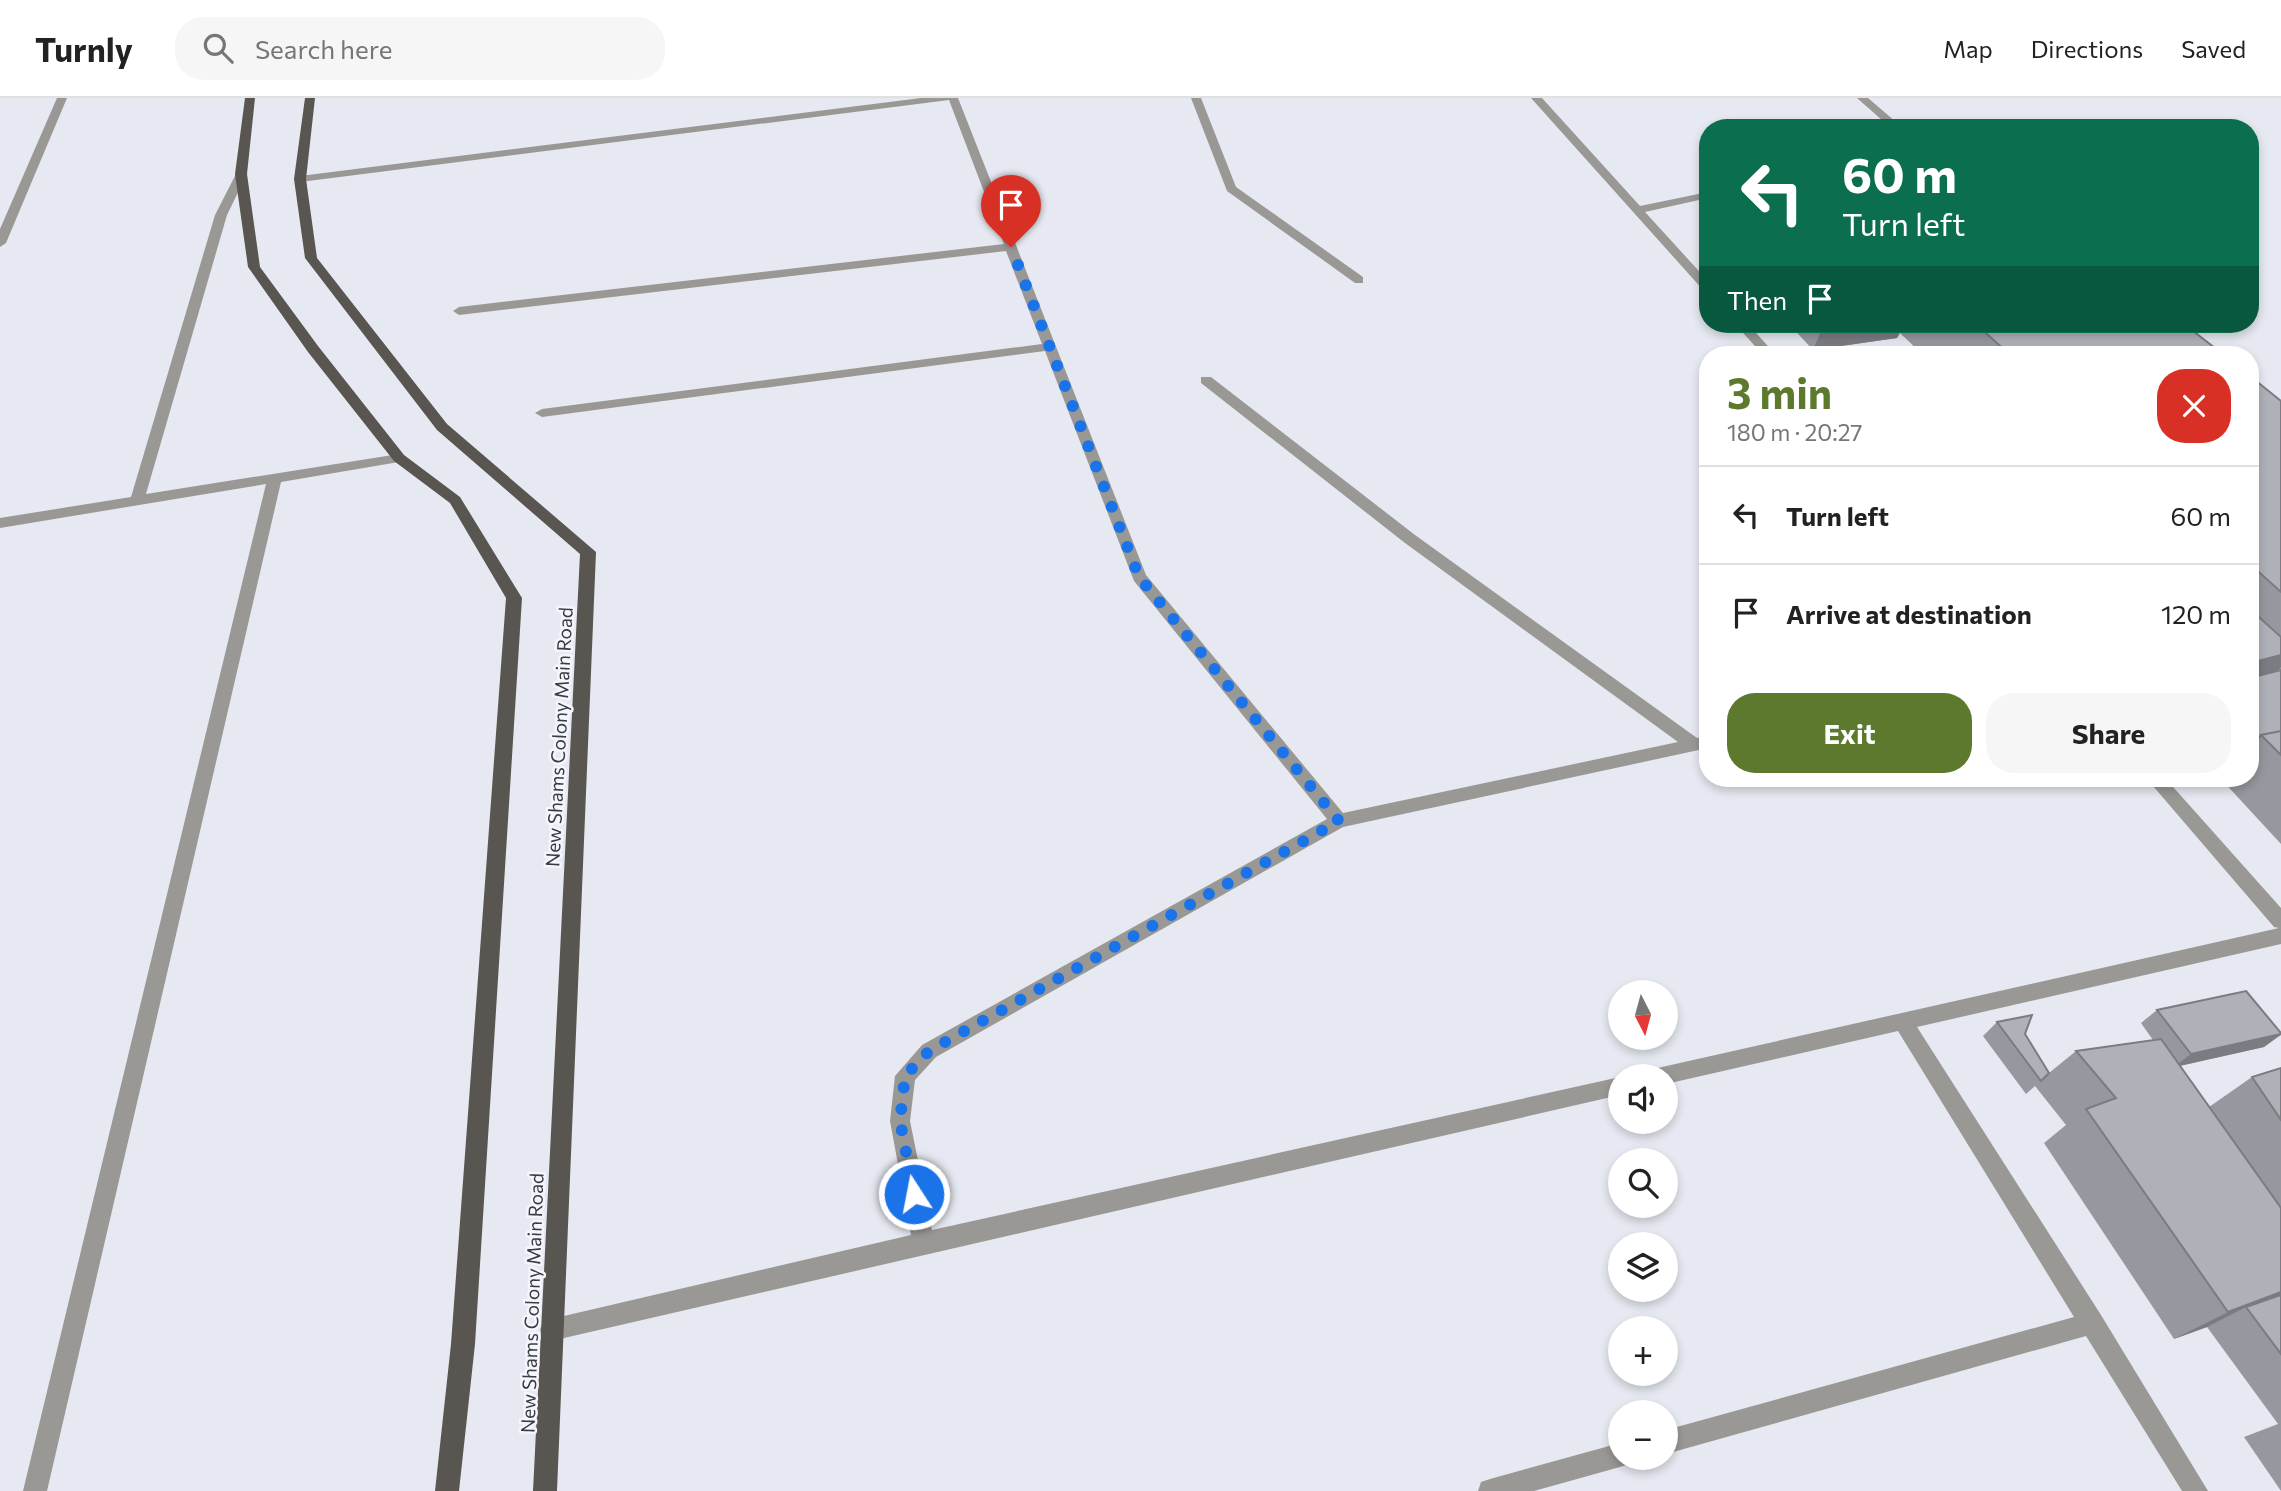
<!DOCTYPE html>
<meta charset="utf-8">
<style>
:root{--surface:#fff;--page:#f6f6f6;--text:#222;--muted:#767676;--line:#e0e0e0;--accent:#5c792e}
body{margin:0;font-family:Commissioner,sans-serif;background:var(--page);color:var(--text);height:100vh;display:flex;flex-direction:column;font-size:26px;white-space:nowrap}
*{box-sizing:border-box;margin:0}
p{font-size:23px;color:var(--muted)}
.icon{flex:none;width:38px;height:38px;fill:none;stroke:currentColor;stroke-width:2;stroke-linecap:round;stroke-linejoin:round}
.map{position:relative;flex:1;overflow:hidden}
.side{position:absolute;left:1699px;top:248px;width:560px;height:441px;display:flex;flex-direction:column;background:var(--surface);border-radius:28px;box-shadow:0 4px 10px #0003}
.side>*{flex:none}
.hud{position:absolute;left:1699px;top:21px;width:560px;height:214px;border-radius:28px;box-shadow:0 4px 10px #0003;background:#0b6e4f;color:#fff;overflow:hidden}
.needle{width:46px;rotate:174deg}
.buttons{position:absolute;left:1608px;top:882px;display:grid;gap:14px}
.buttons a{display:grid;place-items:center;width:70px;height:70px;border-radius:50%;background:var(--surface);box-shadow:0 4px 10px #0003;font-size:35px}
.pin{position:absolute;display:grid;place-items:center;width:60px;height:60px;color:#fff;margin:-72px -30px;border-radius:50% 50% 50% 0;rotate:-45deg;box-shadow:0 0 7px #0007}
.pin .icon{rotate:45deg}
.me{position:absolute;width:77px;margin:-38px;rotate:349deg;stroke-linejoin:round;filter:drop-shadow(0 0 5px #0008)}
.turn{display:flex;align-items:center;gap:24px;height:147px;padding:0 28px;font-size:32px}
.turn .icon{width:91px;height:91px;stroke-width:2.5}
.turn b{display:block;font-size:49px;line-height:60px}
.then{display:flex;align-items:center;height:66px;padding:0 28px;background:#0003;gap:14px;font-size:26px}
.round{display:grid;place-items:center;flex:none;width:74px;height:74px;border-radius:28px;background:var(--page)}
.head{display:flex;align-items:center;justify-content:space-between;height:119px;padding:0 28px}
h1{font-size:42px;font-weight:700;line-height:52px;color:var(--accent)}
.action{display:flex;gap:14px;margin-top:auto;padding:14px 28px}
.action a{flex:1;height:80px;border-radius:28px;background:var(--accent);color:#fff;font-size:28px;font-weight:700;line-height:80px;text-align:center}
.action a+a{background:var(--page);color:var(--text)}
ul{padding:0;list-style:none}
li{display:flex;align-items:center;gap:21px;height:98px;padding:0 28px;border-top:2px solid var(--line)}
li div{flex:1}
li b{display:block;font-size:26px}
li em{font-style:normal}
header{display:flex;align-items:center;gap:42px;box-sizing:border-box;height:98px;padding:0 35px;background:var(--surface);border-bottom:2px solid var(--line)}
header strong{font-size:33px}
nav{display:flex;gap:38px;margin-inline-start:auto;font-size:24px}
.search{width:490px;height:63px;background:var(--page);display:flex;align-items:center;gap:18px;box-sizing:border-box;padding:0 24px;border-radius:28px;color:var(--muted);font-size:26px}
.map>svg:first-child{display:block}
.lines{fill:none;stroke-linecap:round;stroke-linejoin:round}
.minor{fill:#9a9895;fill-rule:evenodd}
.major{fill:#595651;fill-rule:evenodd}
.wall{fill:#96989f}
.shaded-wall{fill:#7a7c82}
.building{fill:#afb1b9;stroke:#7a7c82;stroke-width:2}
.route{stroke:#1a73e8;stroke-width:12;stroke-dasharray:0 21.6}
.labels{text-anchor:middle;stroke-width:5;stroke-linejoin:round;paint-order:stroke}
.street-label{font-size:19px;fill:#3b3c3f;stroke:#f4f6fe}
</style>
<header>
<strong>Turnly</strong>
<div class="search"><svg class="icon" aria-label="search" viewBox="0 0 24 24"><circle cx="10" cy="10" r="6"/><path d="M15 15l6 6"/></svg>Search here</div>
<nav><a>Map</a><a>Directions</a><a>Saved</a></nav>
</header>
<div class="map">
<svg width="2281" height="1393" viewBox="0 0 2281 1393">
<rect width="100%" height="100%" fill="#e6e9f1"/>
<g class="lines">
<path class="minor" d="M57,0H67L6,145L0,149V131Z
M921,0H958L1146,477L1343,715L1678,644L1405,445L1201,285V279H1211L1415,437L1697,640L1708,638V650L1343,729L936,959L915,982L910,1023L932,1132L1620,979V997L551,1243L543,1240L540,1232L543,1224L551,1221L911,1137L890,1023L895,978L922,947L1327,721L1134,483L1045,253L542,319L535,315L542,311L1042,246L1006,153L459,217L453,213L459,209L1004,146L949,2L300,84L294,81L300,78Z
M1191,0H1201L1236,89L1363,179V185H1355L1227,93Z
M1531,0H1542L1640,108L1708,94V100L1645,114L1708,183V194L1704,193Z
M1857,0H1868L1903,30H1891Z
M237,74L247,76L227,117L146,396L399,356L406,360L399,364L281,384L47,1393H23L266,386L0,430V420L131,399L215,117Z
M1735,226H1748L1776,257H1763Z
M2147,681H2166L2281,810V846L1917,929L2101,1217L2208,1393H2182L2086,1238L1666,1356V1332L2074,1219L1898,933L1666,986V978H1652L1655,971L1662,969L2279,830L2274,829Z
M1620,1345V1360H1631L1629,1366L1620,1369L1534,1393H1478L1481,1384L1490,1381Z"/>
<path class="major" d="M245,0H255L247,76L260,169L318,248L404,357L460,399L522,500L475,1246L459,1393H435L451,1246L506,500L450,405L394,363L308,254L248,169L235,76Z
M305,0H315L306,81L317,160L447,326L596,454L557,1393H533L580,456L437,332L305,160L294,81Z"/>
</g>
<path class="wall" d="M1789,226H2184L2224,257H1923L1900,235L1897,240L1813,252Z
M2250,278L2281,303V746L2221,681H2250Z
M2157,912L2281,935V937L2264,949L2180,968L2209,1009L2252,979L2281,970V1393L2244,1339L2278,1326L2207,1229L2174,1241L2044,1045L2066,1027L2035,988L2026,996L1983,938L1997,924L2025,936L2049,975L2076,953L2153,942L2141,925Z"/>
<path class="shaded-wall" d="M1824,226H1904L1897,240L1813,252Z
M2281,557V569L2255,597L2250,598V565Z
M2258,641L2250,648V643Z
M2281,936L2264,949L2174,969L2191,956Z
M2281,1194V1200L2246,1209L2207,1229L2174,1241L2228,1214Z"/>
<path class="building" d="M1976,226H2184L2224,257H2010Z
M2250,278L2281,303V494L2250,466Z
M2250,511L2281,539V557L2250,565Z
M2281,572V633L2261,637L2258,641L2250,643V580Z
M2281,633V657L2261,637Z
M2246,893L2281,935V936L2191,956L2157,912Z
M2032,917L2025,936L2049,975L2041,983L1997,924Z
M2161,941L2281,1110V1194L2228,1214L2086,1011L2116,1000L2076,953Z
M2281,970V1022L2252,979Z
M2281,1197V1256L2246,1209Z"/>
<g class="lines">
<path class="route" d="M914,1096L900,1023L905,978L929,953L1339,723L1139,479L1011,149"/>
</g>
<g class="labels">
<g class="street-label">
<text transform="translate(559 639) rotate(-87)" y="7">New Shams Colony Main Road</text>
<text transform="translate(532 1205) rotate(-88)" y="7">New Shams Colony Main Road</text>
</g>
</g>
</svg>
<div class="buttons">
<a><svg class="needle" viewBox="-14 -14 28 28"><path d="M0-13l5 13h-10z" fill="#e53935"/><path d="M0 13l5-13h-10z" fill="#767676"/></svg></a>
<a><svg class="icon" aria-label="sound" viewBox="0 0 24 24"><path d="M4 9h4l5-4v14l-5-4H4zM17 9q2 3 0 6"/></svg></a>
<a><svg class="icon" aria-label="search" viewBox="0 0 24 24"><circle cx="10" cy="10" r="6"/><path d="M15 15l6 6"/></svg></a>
<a><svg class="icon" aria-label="layers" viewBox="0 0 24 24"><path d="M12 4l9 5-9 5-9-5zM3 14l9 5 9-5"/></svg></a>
<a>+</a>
<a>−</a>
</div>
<div class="pin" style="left:1011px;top:149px;background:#d93025"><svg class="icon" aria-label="arrive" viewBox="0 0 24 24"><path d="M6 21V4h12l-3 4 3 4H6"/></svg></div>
<svg class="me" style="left:914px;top:1096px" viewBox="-20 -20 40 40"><circle r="17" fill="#1a73e8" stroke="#fff" stroke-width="3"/><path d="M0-11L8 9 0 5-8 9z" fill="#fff"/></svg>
<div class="hud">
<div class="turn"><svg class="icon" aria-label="left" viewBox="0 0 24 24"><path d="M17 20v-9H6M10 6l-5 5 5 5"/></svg><div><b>60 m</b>Turn left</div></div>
<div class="then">Then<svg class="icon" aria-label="arrive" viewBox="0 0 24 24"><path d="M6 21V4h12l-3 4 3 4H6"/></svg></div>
</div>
<section class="side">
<div class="head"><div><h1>3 min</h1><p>180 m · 20:27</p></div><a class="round" style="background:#d93025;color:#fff"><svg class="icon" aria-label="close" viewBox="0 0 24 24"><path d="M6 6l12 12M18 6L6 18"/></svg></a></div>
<ul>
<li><svg class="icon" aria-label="left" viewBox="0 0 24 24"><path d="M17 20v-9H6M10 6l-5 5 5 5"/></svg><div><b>Turn left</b></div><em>60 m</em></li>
<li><svg class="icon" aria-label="arrive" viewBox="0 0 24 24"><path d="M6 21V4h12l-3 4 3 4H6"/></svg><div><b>Arrive at destination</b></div><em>120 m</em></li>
</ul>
<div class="action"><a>Exit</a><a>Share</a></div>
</section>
</div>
